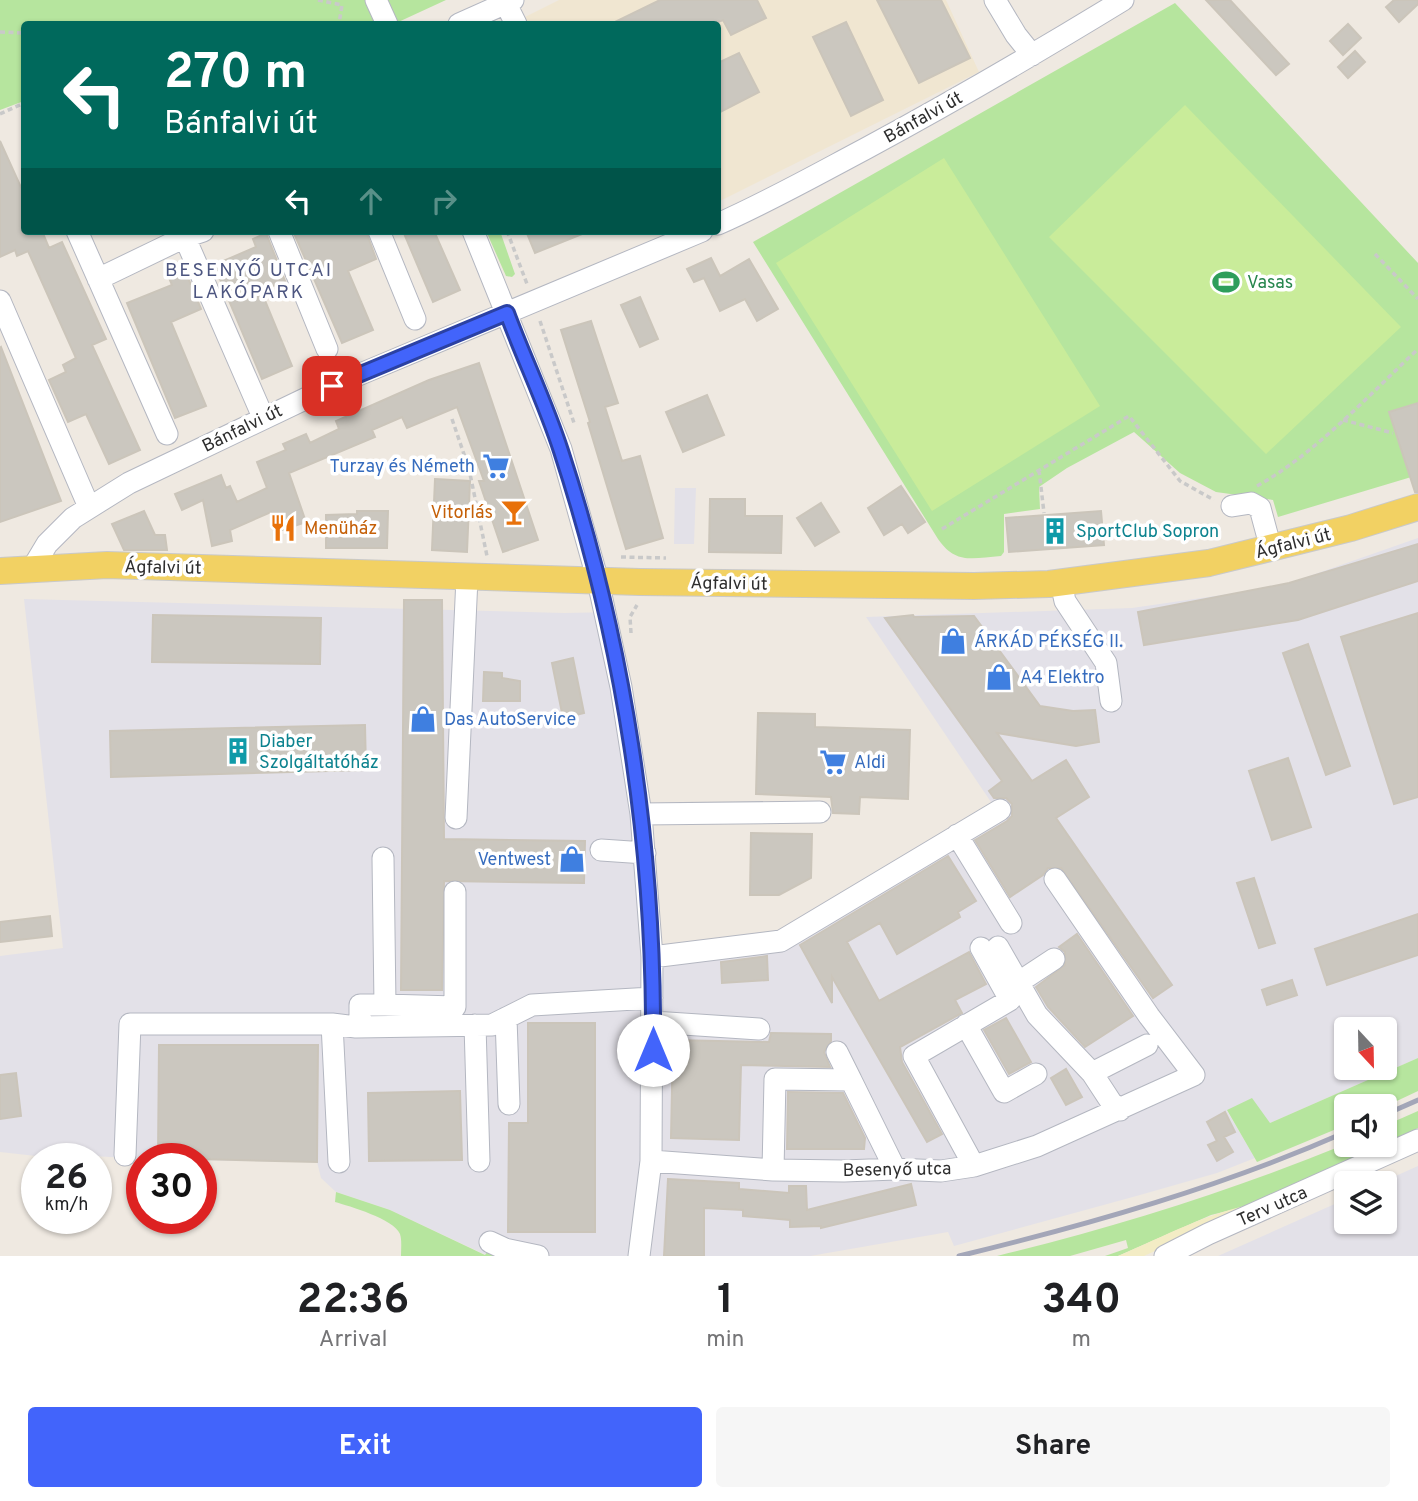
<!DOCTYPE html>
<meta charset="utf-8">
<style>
:root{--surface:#fff;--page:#f6f6f6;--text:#202124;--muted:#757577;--accent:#4264fb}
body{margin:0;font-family:Overpass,sans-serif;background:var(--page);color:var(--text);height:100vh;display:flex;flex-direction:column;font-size:26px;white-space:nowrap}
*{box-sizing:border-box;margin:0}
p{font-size:23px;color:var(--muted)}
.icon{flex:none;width:38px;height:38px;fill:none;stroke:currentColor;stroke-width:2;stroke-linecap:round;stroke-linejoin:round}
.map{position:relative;height:1256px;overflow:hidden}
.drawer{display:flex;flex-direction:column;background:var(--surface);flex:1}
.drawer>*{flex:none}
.guide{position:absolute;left:21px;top:21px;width:700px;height:214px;border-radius:7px;box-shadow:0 2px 5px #0004;background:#00695c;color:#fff;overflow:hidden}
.needle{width:46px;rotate:158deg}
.tools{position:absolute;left:1334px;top:1017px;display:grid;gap:14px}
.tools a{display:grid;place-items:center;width:63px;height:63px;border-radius:7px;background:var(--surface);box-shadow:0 2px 5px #0004;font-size:35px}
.speed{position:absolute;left:21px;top:1143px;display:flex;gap:14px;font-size:35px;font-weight:700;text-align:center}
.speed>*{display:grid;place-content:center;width:91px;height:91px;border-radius:50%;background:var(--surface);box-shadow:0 2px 5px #0004;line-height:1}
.speed small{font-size:18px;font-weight:400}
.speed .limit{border:10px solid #d22;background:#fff;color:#111}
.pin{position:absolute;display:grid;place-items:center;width:60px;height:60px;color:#fff;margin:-30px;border-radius:14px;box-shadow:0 4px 10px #0006}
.me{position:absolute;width:77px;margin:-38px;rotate:0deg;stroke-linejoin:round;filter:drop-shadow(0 0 5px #0008)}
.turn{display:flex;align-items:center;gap:24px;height:147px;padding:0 28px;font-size:32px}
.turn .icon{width:91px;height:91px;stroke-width:2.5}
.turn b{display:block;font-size:49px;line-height:60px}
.lanes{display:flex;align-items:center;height:66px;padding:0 28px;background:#0003;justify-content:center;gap:35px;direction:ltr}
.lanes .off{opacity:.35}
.eta{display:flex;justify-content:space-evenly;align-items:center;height:119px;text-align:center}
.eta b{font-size:42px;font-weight:700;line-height:49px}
.action{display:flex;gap:14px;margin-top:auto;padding:14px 28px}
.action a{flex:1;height:80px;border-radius:7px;background:var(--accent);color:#fff;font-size:28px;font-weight:700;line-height:80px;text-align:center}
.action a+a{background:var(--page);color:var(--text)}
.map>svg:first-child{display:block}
.industrial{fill:#e3e1e8;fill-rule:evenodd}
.education{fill:#f0e6d1}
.green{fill:#b6e59e}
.sand{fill:#f3ecc5}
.pitch{fill:#c9ec9a}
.building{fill:#cbc7bf;stroke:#cbc5ba;stroke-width:2}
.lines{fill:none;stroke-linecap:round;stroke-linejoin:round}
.minor-casing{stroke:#b4b7c1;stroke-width:23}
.major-casing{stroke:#c9c9c9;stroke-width:28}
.path{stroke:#c9c9c9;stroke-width:3.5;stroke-dasharray:5 3.5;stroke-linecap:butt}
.minor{stroke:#fff;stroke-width:21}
.major{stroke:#f2d163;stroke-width:26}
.rail{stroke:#a3a6b8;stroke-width:5}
.route-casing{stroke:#2b41a3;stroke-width:18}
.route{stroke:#4264fb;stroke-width:12}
.labels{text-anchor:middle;stroke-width:7;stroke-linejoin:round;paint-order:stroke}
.street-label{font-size:18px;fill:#2e2e2e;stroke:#fff}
.leisure-label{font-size:18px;fill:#27864d;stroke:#fff;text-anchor:start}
.shop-label{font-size:18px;fill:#366cbe;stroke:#fff;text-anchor:start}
.food-label{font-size:18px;fill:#c56008;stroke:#fff;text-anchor:end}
.culture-label{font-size:18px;fill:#0d838f;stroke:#fff;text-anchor:start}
.neighbourhood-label{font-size:19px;letter-spacing:2px;fill:#4d5680;stroke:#fff}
</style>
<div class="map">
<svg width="1418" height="1256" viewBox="0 0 1418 1256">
<rect width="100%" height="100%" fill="#efe9e1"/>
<path class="industrial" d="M675,488H696L694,544H674Z
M1418,538V1058L1270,1123L1227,1111L1255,1158L1217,1173L1140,1195L954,1246L948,1232L810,1256H514L486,1255L390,1210L336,1192L321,1178L317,1162L142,1159L62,1154L60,1158H54L0,1152V956L63,948L24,599L564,613L615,612L663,961L779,947L995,808L866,617L1132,608L1278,587ZM1346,1029H1384V1068H1346Z
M1418,1166V1256H1218L1346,1199V1222H1384V1183H1380Z"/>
<path class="education" d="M559,0H946L979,72L718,202V24H526L523,18Z"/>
<path class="green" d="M0,0H446L394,24H24V101L0,110Z
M1175,3L1418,263V475L1278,517L1273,500L1216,492L1180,473L1134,432L1067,468L1039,487L1040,509L1004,514V552L1001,556C973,558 956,565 938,539L753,242Z
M486,231H500L515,274L512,277L506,276Z
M1418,1058V1091L1384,1107L1346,1106V1125L1257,1162L1227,1110L1252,1098L1270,1123Z
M1418,1111V1128L1384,1144V1126Z
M1346,1144L1382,1145L1259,1203L1211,1215L1118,1256H1105L1128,1248L1126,1240L1070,1256H997C1116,1227 1233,1190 1346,1144Z
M336,1192L390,1210L485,1255L491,1247L514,1256H401C401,1249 402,1240 400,1234C394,1219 349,1206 335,1202Z"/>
<path class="sand" d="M1259,1203L1144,1256H1118C1165,1236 1208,1212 1259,1203Z"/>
<path class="pitch" d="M1185,105L1401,327L1266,454L1049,237Z
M944,158L1100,406L932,511L776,263Z"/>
<path class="building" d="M660,0H757L766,18L731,35L723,20L713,24H611Z
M877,0H941L970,58L919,83Z
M1206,0H1230L1289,64L1276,75Z
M1394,0H1418V4L1399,22L1386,7Z
M846,22L883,100L851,116L813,37Z
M1348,24L1361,38L1343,55L1330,41Z
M1355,51L1365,62L1348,78L1338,67Z
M739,53L759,92L718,113V63Z
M0,141L24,194V231H42L49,248L62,242L106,339L92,345L140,450L109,464L86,414L68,422L49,380L66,372L63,365L76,358L28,251L17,256L15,250L0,257Z
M293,231H366L376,259L348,271L373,330L342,343Z
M403,231H434L460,290L433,302Z
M526,231H587V232L535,253Z
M266,233L285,281L261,291L292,366L262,379L214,265L256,247L253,239Z
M711,258L720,276L749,259L778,309L757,321L745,299L720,311L704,278L694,282L687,269Z
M181,261L201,309L171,322L206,406L175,418L127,303L172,285L165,268Z
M640,297L658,339L640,347L621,305Z
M591,321L618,403L605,407L622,461L640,456L663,538L626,549L588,423L590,422L561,330Z
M1,347L61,501L0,522V348Z
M479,363L538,540L503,552L479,481H484L457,407L407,428L402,417L372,430L375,437L289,473L306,522L282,530L280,524L276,525L271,512L230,530L232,541L212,546L203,500L182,510L175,494L221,475L226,488L230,486L237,502L267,488L257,462L286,450L283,444L306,434L310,443L339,429L336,421L429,380Z
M707,395L724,435L683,452L666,412Z
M1418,403V492H1415L1389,412Z
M435,479L470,481L467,552L432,550Z
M901,486L925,522L908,533L902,524L884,535L868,508Z
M710,499H745V516H782L781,553L709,552Z
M821,503L839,532L815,546L797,518Z
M144,511L155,535H165L167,550H124L112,524Z
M357,511H388L387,548H326V515L357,514Z
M1101,511L1104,545L1009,552L1006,518Z
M1418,544V581L1298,620L1144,645L1138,612L1289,583Z
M404,600H442L444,839L585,841L584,883L444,881L442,990H401Z
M1418,613V797L1394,804L1341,637Z
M153,615L321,618L320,664L152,662Z
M913,615L914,617L974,616L1040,706L1073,711L1095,710L1099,742L1076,746L997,733L1032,781L1066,760L1089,797L1056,818L1172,985L1153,998L1061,868H1048L1043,875L1010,897L975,840L1007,821L1012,816V804L1006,798H994L989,791L1002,781L885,618Z
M1308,644L1350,766L1326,775L1283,653Z
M573,658L584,713L563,718L552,663Z
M484,672L502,673V678L520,681V701H483Z
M758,713L815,714V727L910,730L908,799L860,797L859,814L833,813L831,797L756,794Z
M365,725L366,770L111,777L110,731Z
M1288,758L1311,827L1272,840L1249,771Z
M751,833L812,834L811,878L779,895H750Z
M948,856L976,901L958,912L960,917L897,954L880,923L847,942L879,1001L969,952L986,984L955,1000L962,1013L900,1047L902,1062L942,1134L927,1142L832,977V1003L800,945Z
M1254,878L1275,943L1259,948L1237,883Z
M1418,914V955L1327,985L1315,949Z
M50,916L52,936L0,942V922Z
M1077,934L1133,1016L1085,1047L1048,1007L1036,987L1065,965V952L1059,947Z
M767,956L768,980L722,983L721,962Z
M1292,980L1297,995L1267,1005L1262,990Z
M1006,1018L1031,1062L1009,1074L984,1030Z
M528,1023H595V1232H508L509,1123H528Z
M771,1033L831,1034V1041L824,1052L830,1067L741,1065L739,1140L671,1138L673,1040L769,1042Z
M159,1045H318L317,1162L158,1158Z
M1066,1069L1082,1097L1066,1105L1051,1078Z
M16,1073L21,1116L0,1119V1075Z
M460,1091L462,1160L369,1161L368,1093Z
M788,1092L843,1093L865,1138L864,1149H787Z
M1225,1112L1235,1132L1224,1137L1233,1152L1217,1161L1208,1145L1217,1141L1207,1122Z
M668,1179L739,1183V1189L789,1193V1186H806L807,1210L911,1184L916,1205L821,1228V1226L790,1227V1220L743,1216V1210L704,1208V1256H664Z"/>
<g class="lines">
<defs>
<path id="minor" d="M376,0L387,24
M995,0L1016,35L1032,55
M506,4L516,24
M459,24L513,0
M718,224C768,202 816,175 865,149C952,102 1038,52 1123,0
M77,231L167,434
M182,231L263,417
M279,231L327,349
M379,231L415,319
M473,231L561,449L598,581L621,687L641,814L652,957L651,1161L639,1256
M98,279L185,237L203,231
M0,301L89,507
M1232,506L1251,503L1260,508L1271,549
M32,569L47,544L73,518L129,483L332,386L702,231
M1061,583L1065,601L1106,663L1111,701
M641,814L820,812
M456,818L467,578
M957,835L1011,923
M601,850L645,853
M998,947L1037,1015L1092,1073L1111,1102L1120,1110
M652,957L781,941L1000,810
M1019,982L1054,959
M385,1005L455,1007V892
M506,1018L509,1104
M653,1022L759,1029
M332,1024L339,1162
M475,1025L479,1161
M966,1025L1004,1092L1036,1074
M360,1027V1005H385L383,858
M837,1052L851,1080
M1092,1073L1147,1045
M125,1155L130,1024H332L356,1027L492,1025L532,1005L652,998
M651,1161L773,1170L844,1171L895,1169L941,1171L974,1166L1037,1146L1194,1075L1149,1016L1055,879
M974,1166L914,1056L1010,1000L981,948
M773,1170L775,1079L851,1080L895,1169
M490,1242L505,1249L538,1256
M1165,1256L1208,1234L1418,1140"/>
<path id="major" d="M0,571L107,565L640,582L974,586L1049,584L1209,563L1351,528L1418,507"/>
</defs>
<use href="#minor" class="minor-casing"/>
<use href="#major" class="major-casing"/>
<path class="path" d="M318,0L342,5L339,24
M0,32L24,33
M0,114L24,103
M507,231L527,284
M1375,254L1418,299
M540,321L574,423
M452,419L469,469L487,556
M1343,420L1393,433
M1039,470L1044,513
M1257,486C1315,454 1369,395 1418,349
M942,529L1129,416L1180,481L1214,500
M621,557L666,558
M631,633L630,617L637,605"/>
<use href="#minor" class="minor"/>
<use href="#major" class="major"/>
<path class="rail" d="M1384,1115L1418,1100
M959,1256C1091,1224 1221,1187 1346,1132"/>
</g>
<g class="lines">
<defs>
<path id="route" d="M332,386L507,313C524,359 546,404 561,451C624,643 655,847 653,1050"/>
</defs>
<use href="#route" class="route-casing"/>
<use href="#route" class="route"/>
</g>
<defs>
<symbol id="stadium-bare" viewBox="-9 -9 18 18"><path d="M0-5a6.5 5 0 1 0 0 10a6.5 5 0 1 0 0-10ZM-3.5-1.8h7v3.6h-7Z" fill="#2e9e5b" stroke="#fff" stroke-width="2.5" paint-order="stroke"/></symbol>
<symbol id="supermarket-bare" viewBox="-9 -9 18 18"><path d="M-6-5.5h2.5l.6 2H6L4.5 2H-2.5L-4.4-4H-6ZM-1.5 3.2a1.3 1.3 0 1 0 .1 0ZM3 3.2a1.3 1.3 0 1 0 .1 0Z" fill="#3f7fe0" stroke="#fff" stroke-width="2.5" paint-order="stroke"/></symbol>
<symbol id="bar-bare" viewBox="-9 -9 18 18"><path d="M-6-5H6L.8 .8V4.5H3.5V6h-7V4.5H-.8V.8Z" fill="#e8710a" stroke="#fff" stroke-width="2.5" paint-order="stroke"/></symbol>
<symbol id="restaurant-bare" viewBox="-9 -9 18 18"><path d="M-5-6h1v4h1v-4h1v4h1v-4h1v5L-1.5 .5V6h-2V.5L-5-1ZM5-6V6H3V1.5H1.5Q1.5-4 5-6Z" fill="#e8710a" stroke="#fff" stroke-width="2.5" paint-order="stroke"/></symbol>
<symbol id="building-bare" viewBox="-9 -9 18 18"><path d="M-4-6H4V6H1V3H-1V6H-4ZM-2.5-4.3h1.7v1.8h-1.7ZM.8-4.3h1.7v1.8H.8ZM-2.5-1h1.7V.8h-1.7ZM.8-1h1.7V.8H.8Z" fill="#0f9aa8" stroke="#fff" stroke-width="2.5" paint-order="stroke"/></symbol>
<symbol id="shop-bare" viewBox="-9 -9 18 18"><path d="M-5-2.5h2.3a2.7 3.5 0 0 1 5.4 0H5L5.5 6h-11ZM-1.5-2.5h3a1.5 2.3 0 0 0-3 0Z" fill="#3f7fe0" stroke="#fff" stroke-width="2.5" paint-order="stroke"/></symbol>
</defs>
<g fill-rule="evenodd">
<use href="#stadium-bare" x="1207" y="263" width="38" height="38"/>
<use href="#supermarket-bare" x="477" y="447" width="38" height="38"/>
<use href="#bar-bare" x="495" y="493" width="38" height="38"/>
<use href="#restaurant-bare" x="264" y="509" width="38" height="38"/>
<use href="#building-bare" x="1036" y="512" width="38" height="38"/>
<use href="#shop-bare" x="934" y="622" width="38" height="38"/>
<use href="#shop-bare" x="980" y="658" width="38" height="38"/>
<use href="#shop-bare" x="404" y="700" width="38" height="38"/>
<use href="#building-bare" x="219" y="732" width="38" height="38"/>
<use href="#supermarket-bare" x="814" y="743" width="38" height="38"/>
<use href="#shop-bare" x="553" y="840" width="38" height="38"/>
</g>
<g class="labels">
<g class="street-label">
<text transform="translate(923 117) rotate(-29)" y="6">Bánfalvi út</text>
<text transform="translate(242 428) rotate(-26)" y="6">Bánfalvi út</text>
<text transform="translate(1293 543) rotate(-14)" y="6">Ágfalvi út</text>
<text transform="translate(163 567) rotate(1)" y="6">Ágfalvi út</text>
<text transform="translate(729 583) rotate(1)" y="6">Ágfalvi út</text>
<text transform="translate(897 1169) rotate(-1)" y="6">Besenyő utca</text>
<text transform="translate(1272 1206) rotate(-24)" y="6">Terv utca</text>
</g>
<g class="leisure-label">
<text x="1247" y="288">Vasas</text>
</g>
<g class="shop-label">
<text x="475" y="472" text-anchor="end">Turzay és Németh</text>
<text x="974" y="647">ÁRKÁD PÉKSÉG II.</text>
<text x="1020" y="683">A4 Elektro</text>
<text x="444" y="725">Das AutoService</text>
<text x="854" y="768">Aldi</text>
<text x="551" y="865" text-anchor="end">Ventwest</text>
</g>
<g class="food-label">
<text x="493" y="518">Vitorlás</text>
<text x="304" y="534" text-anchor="start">Menüház</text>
</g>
<g class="culture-label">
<text x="1076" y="537">SportClub Sopron</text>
<text x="259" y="747">Diaber<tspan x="259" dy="21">Szolgáltatóház</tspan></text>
</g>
<g class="neighbourhood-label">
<text x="249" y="276">BESENYŐ UTCAI<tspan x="249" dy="22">LAKÓPARK</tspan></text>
</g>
</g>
</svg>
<div class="tools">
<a><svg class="needle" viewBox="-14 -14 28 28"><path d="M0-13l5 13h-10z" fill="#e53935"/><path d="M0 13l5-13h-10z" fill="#757577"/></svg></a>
<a><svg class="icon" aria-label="sound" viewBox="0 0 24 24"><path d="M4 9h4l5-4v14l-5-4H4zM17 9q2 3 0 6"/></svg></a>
<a><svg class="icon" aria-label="layers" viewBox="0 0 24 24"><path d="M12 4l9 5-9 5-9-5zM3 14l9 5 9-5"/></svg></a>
</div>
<div class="speed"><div>26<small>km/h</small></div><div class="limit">30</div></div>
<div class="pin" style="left:332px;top:386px;background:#d93025"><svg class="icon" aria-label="arrive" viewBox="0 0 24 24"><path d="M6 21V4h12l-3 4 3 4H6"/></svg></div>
<svg class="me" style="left:653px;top:1050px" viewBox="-20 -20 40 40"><circle r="19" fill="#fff"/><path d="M0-13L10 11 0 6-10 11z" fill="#4264fb"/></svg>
<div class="guide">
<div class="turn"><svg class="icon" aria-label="left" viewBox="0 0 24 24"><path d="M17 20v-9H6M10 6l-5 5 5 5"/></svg><div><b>270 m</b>Bánfalvi út</div></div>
<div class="lanes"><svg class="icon" aria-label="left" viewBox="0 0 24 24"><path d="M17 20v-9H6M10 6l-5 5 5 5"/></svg><svg class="icon off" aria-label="ahead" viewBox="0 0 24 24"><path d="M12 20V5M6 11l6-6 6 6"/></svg><svg class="icon off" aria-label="right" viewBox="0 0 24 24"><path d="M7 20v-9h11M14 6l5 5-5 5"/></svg></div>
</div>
</div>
<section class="drawer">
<div class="eta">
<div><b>22:36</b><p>Arrival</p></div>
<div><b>1</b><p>min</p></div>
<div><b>340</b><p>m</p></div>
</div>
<div class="action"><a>Exit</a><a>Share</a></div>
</section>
